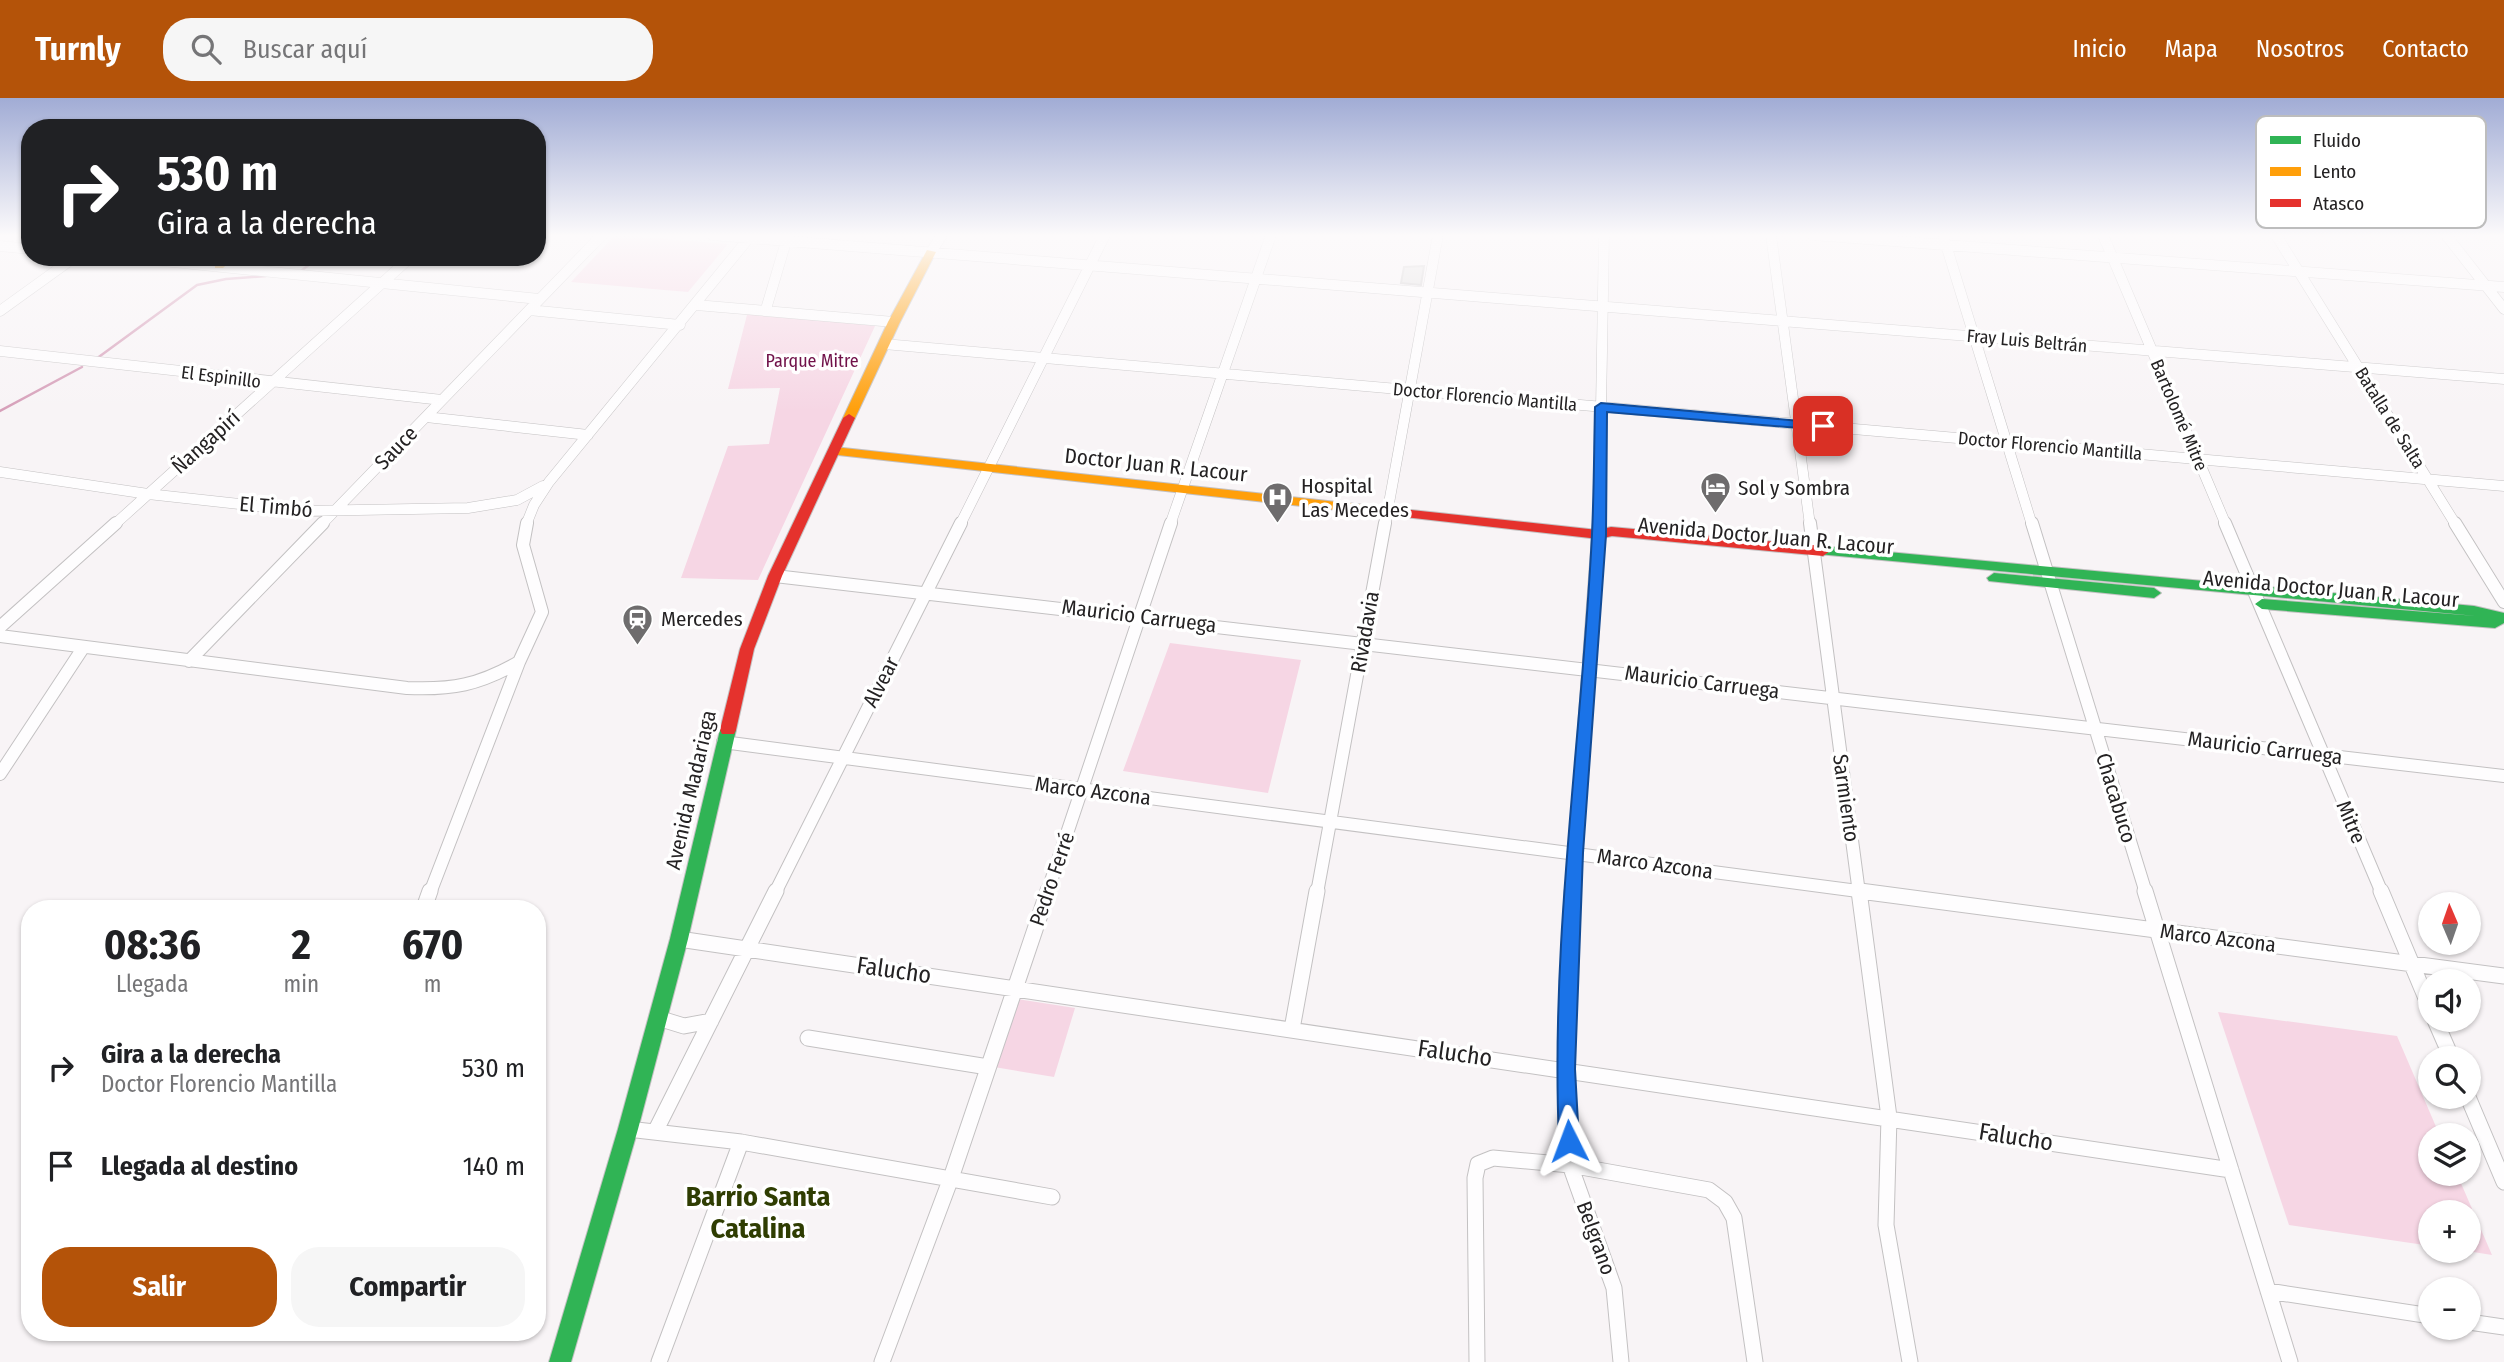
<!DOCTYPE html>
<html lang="es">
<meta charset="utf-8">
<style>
:root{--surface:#fff;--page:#f6f6f6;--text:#202124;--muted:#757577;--accent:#b45309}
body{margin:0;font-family:"Fira Sans Condensed",sans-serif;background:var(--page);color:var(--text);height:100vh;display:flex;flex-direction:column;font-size:26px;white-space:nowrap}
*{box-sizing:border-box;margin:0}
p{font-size:23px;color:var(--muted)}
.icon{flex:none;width:38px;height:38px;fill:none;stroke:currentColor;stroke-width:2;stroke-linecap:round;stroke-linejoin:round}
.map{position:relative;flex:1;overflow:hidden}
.panel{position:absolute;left:21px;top:802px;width:525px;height:441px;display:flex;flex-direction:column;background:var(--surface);border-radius:28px;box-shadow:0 2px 5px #0004}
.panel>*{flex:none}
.banner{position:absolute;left:21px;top:21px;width:525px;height:147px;border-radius:28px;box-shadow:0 2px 5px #0004;background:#202124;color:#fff;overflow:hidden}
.needle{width:46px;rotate:358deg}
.tools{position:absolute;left:2418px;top:794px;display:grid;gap:14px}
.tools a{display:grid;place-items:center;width:63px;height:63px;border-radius:50%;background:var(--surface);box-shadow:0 2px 5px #0004;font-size:35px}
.pin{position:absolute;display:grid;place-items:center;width:60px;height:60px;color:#fff;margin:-30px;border-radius:14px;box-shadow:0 4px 10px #0006}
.me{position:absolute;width:77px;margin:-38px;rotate:357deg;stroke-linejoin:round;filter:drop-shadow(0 0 5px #0008)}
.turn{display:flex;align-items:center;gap:24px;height:147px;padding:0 21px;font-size:32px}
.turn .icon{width:91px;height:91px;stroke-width:2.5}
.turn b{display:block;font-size:49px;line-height:60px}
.eta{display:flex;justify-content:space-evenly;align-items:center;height:119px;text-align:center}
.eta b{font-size:42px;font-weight:700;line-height:49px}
.action{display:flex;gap:14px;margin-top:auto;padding:14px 21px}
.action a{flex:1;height:80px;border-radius:28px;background:var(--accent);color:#fff;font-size:28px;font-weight:700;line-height:80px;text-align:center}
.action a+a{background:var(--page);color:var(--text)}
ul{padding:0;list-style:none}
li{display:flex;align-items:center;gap:21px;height:98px;padding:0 21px}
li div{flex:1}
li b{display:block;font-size:26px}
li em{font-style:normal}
header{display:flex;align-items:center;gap:42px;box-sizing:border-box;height:98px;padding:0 35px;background:var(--accent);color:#fff}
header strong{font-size:33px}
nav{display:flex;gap:38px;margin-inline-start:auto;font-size:24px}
.search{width:490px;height:63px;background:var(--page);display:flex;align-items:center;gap:18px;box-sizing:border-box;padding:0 24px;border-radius:28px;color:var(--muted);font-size:26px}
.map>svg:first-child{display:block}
.green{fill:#f6d6e4}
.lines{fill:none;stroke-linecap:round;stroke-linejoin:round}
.stream{stroke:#d69fb9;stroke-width:2.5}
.building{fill:#dddcdb;stroke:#c8c6c6;stroke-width:2}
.street-far2-casing{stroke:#c3c1c2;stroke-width:11}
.street-far1-casing{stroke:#c3c1c2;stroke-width:14}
.street-casing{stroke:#c3c1c2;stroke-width:17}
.fast-casing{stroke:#c3c1c2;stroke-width:2}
.slow-casing{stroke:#c3c1c2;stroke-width:2}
.jam-casing{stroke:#c3c1c2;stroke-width:2}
.street-far2{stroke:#fefdfe;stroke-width:10}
.street-far1{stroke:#fefdfe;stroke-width:12}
.street{stroke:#fefdfe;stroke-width:15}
.fast{fill:#30b455;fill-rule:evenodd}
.slow{fill:#ff9f0a;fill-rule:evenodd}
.jam{fill:#e5322d;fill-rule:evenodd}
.route{fill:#1a73e8;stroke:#114b97;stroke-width:2}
.labels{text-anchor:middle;stroke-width:7;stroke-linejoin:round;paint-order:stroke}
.far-street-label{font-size:18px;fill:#242223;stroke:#fff}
.far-park-label{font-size:18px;fill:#701149;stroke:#fff}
.street-label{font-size:21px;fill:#242223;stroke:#fff}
.poi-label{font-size:21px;fill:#242223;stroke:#fff;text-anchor:start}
.near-street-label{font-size:24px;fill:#242223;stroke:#fff}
.near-neighbourhood-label{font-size:28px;font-weight:bold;fill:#2f3d02;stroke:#fff}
.key{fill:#fff;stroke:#bdbdbd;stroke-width:2}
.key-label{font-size:19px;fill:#242223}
</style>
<header>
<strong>Turnly</strong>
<div class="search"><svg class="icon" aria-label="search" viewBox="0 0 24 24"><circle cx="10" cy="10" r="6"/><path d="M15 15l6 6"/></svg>Buscar aquí</div>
<nav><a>Inicio</a><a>Mapa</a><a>Nosotros</a><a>Contacto</a></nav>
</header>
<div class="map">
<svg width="2504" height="1264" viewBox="0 0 2504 1264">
<rect width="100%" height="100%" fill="#f8f4f6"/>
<path class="green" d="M615,137H616L728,146L688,194L571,184Z
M748,213L875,228L758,482L681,480L728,348L769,346L780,290L728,291Z
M1170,545L1301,562L1268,695L1123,673Z
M1017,901L1075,910L1054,979L994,969Z
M2218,914L2397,938L2440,1038H2431V1076H2457L2492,1157L2467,1153H2469V1115H2431V1148L2289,1127Z"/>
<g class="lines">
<path class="stream" d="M301,173L319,159
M96,261L197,187L226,181L266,178
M0,313L82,269"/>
</g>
<path class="building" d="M1424,168L1421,187L1401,185L1404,169Z"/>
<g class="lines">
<defs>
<path id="street-far2" d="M712,137L2504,281
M1771,137L1810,427
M1813,137L2504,189
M1943,137L2032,427
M2103,137L2226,427
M2276,137L2456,427
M2446,137L2504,211
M0,148L30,151
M931,154L942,137
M124,159L539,201
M696,207L894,224
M766,211L788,137
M529,212L680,227
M0,213L75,159
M884,246L2504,388
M0,253L442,302
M426,319L588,337
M0,374L148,396L303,413L468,410L517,402L543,388
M114,427L411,159
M321,427L602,137
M526,427L534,407L549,384L749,140
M960,427L1105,137
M1170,427L1271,137
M1385,427L1438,137
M1599,427L1604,137"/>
<path id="street-far1" d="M1810,425L1859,795
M2032,425L2146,795
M2225,425L2382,795
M2455,425L2504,504
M775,478L2504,678
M0,529L116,425
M0,538L407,590C452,592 479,587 519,564
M189,563L323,425
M723,644L1873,795
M0,676L83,550
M430,795L519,564L542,514L523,447L527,425
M775,795L961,425
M1047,795L1171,425
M1317,795L1385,425
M1572,795L1599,425"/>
<path id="street" d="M1572,793L1565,971L1570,1067L1614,1190L1621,1264
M1859,793L1889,1019L1886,1127L1910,1264
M1860,793L2504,878
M2145,793L2290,1264
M2381,793L2431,912
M424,810L430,793
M679,841L2231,1072
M658,920L684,928L711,923
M2435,922L2452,961
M1292,931L1317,793
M808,940L988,969
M2468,999L2504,1084
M628,1031L741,1044L1052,1099
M656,1032L776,793
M2268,1193L2431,1218
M2469,1224L2504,1229
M659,1264L741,1044
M882,1264L951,1080L1048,793
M1477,1264L1475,1080L1478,1066L1493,1060L1570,1067L1709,1092L1725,1104L1734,1120L1755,1264"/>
<path id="fast" d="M1823,448L2474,508L2504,515V525L2495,530L2262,511L2255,506L2262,501L2476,518L1818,456L1816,453L1818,450Z
M1994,475L2154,490L2161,495L2154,500L1989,483L1987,480Z
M728,626L736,632L688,841L638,1031L571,1264H549L618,1031L670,841L720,632Z"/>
<path id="slow" d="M927,152L936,154L900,224L855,320L853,323H845L843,320L888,224Z
M223,159H235L223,170H215V166Z
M834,349L1374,408L1381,412L1374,416L829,356V350Z"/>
<path id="jam" d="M849,316L855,320L782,478L754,551L736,632L734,636H722L720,632L740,551L768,478L843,320Z
M1374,408L1598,432L1611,429L1823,448L1830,453L1823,458L1612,438L1599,441L1369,415L1367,412L1369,409Z"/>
</defs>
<use href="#street-far2" class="street-far2-casing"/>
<use href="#street-far1" class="street-far1-casing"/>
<use href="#street" class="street-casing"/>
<use href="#fast" class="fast-casing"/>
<use href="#slow" class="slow-casing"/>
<use href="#jam" class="jam-casing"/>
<use href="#street-far2" class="street-far2"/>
<use href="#street-far1" class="street-far1"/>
<use href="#street" class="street"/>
<use href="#fast" class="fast"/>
<use href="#slow" class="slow"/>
<use href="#jam" class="jam"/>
</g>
<linearGradient id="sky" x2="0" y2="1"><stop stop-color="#a1acd5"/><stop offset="0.44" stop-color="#fcfafb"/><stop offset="1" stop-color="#fcfafb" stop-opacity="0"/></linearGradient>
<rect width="2504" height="313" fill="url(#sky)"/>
<path class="route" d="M1601,305L1823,325L1829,328L1823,332L1607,314L1606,437L1583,755L1575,971L1579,1043L1576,1050L1569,1053L1562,1050L1559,1043C1550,840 1582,639 1592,436C1594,394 1594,352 1595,309Z"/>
<defs>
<symbol id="hotel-pin" viewBox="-11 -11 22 30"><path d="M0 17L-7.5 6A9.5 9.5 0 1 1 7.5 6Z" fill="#6e6c6d" stroke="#fff"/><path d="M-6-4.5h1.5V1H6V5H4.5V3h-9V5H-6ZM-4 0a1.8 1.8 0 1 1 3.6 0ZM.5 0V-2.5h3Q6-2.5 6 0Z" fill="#fff"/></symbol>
<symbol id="hospital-pin" viewBox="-11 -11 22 30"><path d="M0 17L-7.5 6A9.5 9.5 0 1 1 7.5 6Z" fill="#6e6c6d" stroke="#fff"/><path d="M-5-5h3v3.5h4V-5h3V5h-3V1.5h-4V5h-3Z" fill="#fff"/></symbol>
<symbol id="station-pin" viewBox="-11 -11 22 30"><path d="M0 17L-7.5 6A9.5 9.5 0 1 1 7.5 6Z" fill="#6e6c6d" stroke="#fff"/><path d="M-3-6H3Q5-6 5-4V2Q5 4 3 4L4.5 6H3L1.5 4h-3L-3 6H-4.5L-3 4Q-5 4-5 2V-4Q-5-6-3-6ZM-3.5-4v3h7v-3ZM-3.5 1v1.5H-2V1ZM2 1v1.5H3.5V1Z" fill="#fff"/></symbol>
</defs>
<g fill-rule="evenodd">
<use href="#hotel-pin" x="1698" y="372" width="35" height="47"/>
<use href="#hospital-pin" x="1260" y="382" width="35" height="47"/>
<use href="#station-pin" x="620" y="504" width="35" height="47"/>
</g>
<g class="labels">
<g class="far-street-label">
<text transform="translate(2027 243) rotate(5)" y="6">Fray Luis Beltrán</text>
<text transform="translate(221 279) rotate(7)" y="6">El Espinillo</text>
<text transform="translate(1485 299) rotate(5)" y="6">Doctor Florencio Mantilla</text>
<text transform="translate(2179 317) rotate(67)" y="6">Bartolomé Mitre</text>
<text transform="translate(2390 320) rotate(58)" y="6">Batalla de Salta</text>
<text transform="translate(2050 348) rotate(5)" y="6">Doctor Florencio Mantilla</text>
</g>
<g class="far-park-label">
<text x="812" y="269">Parque Mitre</text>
</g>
<g class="street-label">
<text transform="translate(206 344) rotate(-42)" y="7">Ñangapirí</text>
<text transform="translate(396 350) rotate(-46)" y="7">Sauce</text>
<text transform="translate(1156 367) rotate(6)" y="7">Doctor Juan R. Lacour</text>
<text transform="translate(276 409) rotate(5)" y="7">El Timbó</text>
<text transform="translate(1766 438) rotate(5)" y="7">Avenida Doctor Juan R. Lacour</text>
<text transform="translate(2331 491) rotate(5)" y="7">Avenida Doctor Juan R. Lacour</text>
<text transform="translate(1139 518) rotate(7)" y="7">Mauricio Carruega</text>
<text transform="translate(1365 534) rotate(-80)" y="7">Rivadavia</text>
<text transform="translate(881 584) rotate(-63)" y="7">Alvear</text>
<text transform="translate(1702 584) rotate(7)" y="7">Mauricio Carruega</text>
<text transform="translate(2265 650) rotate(7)" y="7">Mauricio Carruega</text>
<text transform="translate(691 692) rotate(-77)" y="7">Avenida Madariaga</text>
<text transform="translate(1093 693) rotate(7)" y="7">Marco Azcona</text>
<text transform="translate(1846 700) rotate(82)" y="7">Sarmiento</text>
<text transform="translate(2116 700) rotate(73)" y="7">Chacabuco</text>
<text transform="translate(2351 724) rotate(67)" y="7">Mitre</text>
<text transform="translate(1655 766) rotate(8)" y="7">Marco Azcona</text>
<text transform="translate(1052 781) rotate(-71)" y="7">Pedro Ferré</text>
<text transform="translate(2218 840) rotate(7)" y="7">Marco Azcona</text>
<text transform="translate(1596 1140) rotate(70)" y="7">Belgrano</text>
</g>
<g class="poi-label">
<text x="1301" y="395">Hospital<tspan x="1301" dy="24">Las Mecedes</tspan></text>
<text x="1738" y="397">Sol y Sombra</text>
<text x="661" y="528">Mercedes</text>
</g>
<g class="near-street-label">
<text transform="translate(894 872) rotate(8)" y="8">Falucho</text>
<text transform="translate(1455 955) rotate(8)" y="8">Falucho</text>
<text transform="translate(2016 1039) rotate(9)" y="8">Falucho</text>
</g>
<g class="near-neighbourhood-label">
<text x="758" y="1108">Barrio Santa<tspan x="758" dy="32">Catalina</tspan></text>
</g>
</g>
<rect x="2256" y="18" width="230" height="112" rx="10" class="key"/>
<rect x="2270" y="38" width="31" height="8" fill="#30b455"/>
<rect x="2270" y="69" width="31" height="9" fill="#ff9f0a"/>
<rect x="2270" y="101" width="31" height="8" fill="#e5322d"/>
<g class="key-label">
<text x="2313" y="49">Fluido</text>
<text x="2313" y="80">Lento</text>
<text x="2313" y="112">Atasco</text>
</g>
</svg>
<div class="tools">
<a><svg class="needle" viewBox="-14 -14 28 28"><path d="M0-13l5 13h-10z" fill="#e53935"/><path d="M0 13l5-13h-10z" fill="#757577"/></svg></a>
<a><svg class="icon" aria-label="sound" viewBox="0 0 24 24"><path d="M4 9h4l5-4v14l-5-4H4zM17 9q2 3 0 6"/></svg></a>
<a><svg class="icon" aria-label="search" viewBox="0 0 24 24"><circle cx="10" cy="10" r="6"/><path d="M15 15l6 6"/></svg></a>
<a><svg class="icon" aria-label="layers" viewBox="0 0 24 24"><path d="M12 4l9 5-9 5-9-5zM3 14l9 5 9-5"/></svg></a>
<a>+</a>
<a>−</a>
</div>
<div class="pin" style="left:1823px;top:328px;background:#d93025"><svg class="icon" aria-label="arrive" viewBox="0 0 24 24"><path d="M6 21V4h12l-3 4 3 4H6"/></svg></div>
<svg class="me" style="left:1569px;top:1043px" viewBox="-20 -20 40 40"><path d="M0-17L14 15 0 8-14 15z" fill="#1a73e8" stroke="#fff" stroke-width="4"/></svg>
<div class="banner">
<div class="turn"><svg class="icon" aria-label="right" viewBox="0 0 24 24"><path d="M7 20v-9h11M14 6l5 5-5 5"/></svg><div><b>530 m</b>Gira a la derecha</div></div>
</div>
<section class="panel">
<div class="eta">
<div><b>08:36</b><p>Llegada</p></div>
<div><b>2</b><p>min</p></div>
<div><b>670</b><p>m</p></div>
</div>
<ul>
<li><svg class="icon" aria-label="right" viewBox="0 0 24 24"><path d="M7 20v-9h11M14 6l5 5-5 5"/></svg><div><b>Gira a la derecha</b><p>Doctor Florencio Mantilla</p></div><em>530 m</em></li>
<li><svg class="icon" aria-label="arrive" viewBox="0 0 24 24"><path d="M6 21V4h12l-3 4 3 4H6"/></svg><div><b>Llegada al destino</b></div><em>140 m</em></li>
</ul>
<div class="action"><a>Salir</a><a>Compartir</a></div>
</section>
</div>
